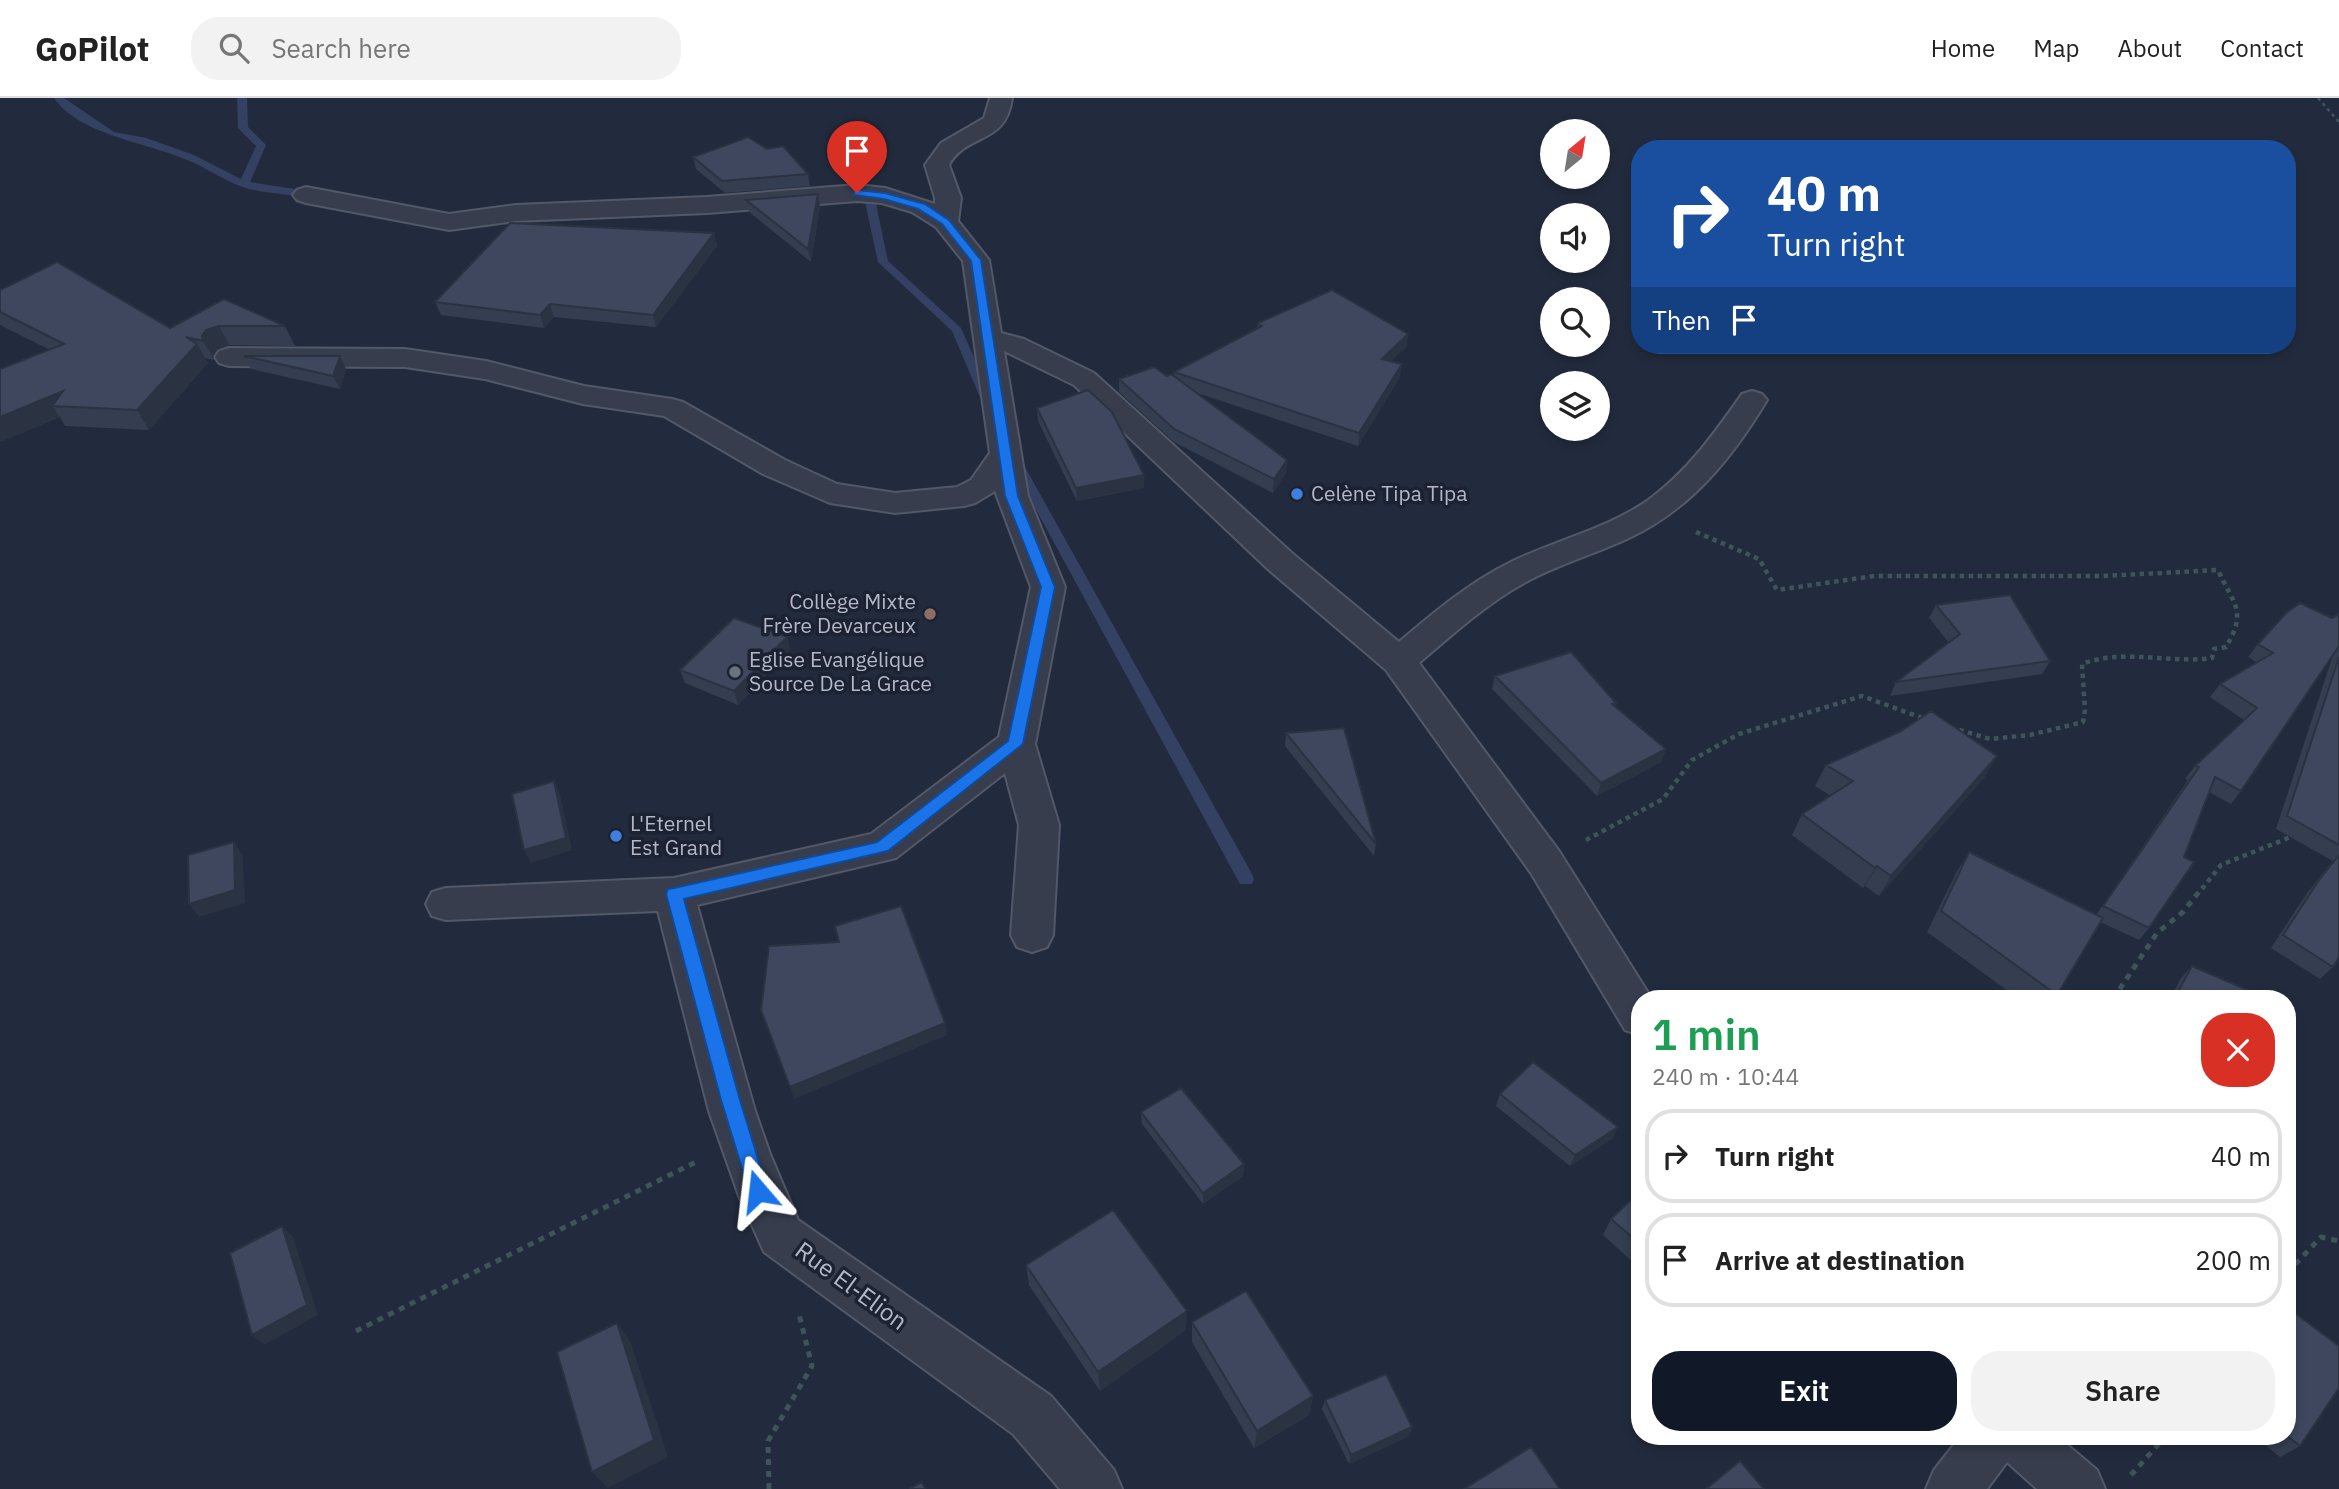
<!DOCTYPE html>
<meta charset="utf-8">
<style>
:root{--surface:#fff;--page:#f2f2f2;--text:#222;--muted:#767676;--line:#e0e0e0;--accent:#111827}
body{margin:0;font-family:"IBM Plex Sans",sans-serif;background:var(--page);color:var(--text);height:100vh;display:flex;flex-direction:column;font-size:26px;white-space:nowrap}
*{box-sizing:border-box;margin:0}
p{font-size:23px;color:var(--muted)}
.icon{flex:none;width:38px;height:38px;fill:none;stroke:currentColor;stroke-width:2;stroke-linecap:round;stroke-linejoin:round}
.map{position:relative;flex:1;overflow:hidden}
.drawer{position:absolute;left:1631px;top:892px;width:665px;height:455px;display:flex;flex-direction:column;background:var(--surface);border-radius:28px;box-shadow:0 4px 10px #0003}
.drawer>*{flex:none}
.hud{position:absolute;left:1631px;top:42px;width:665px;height:214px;border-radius:28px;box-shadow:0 4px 10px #0003;background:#1a4fa0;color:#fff;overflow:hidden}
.needle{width:46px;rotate:30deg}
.fabs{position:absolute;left:1540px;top:21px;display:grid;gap:14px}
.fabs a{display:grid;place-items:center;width:70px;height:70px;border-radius:50%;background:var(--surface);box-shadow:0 4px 10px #0003;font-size:35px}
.pin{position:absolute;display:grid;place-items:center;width:60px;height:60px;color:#fff;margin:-72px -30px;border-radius:50% 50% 50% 0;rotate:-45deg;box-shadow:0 0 7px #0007}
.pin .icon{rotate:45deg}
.me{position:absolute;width:77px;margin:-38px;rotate:343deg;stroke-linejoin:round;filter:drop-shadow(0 0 5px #0008)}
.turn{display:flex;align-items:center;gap:24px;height:147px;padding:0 21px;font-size:32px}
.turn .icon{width:91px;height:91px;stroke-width:2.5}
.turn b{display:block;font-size:49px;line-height:60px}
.then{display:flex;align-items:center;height:66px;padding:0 21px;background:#0003;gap:14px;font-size:26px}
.round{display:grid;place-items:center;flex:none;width:74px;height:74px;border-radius:28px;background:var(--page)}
.headline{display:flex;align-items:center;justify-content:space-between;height:119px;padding:0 21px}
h1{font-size:42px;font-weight:600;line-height:52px;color:#1e9e55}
.action{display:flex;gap:14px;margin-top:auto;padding:14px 21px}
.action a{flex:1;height:80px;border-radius:28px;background:var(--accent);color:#fff;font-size:28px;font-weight:600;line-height:80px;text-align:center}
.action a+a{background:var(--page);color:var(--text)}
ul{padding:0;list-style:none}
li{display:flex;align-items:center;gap:21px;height:94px;margin:0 14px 10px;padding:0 7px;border:4px solid var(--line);border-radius:28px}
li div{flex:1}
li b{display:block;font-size:26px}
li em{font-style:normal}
header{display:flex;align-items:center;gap:42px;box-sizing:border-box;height:98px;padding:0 35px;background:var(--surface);border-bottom:2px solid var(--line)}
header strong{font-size:33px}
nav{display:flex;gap:38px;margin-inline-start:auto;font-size:24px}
.search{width:490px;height:63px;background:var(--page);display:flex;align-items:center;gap:18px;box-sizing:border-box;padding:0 24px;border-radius:28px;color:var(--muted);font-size:26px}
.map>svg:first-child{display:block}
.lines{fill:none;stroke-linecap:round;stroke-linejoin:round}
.stream{fill:#344163;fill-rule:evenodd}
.minor-casing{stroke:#525868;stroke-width:4}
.path-far2{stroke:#3f5459;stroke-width:2.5;stroke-dasharray:3.5 3.5;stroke-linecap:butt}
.path-far1{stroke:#3f5459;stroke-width:4.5;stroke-dasharray:4.5 4.5;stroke-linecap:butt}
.path{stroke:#3f5459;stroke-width:5;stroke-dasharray:6 6;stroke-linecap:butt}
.minor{fill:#373d4d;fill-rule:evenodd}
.wall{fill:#353d51}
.shaded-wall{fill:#2b3242}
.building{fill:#3e475e;stroke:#2b3242;stroke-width:2}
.route{fill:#1a73e8;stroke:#114b97;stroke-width:2}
.shop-dot{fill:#3f7fe0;stroke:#1c2232;stroke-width:2.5}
.education-dot{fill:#8d6e63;stroke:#1c2232;stroke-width:2.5}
.worship-dot{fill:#6b7280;stroke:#1c2232;stroke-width:2.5}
.labels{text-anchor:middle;stroke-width:7;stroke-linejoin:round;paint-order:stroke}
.poi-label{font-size:21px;fill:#b2b8c9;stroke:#1c2232;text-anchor:start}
.near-street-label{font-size:24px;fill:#b2b8c9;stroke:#1c2232}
</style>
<header>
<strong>GoPilot</strong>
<div class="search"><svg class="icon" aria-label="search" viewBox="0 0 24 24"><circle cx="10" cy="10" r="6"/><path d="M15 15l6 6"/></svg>Search here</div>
<nav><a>Home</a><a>Map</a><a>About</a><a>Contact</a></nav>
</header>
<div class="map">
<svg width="2339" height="1391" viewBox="0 0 2339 1391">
<rect width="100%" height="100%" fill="#222b3d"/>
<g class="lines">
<path class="stream" d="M54,0H64L114,34L146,40L194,57L241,81L256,48L238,30L237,0H247L248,29L266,47L250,84L314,94L319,97L314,100C291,96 262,96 240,88C222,81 205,69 187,62C149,45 79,37 54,0Z
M852,98H870L875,101L888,163L961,230L994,304L992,307H984L982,304L952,233L878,164L865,104L848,103V99Z
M1015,358L1021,362L1252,776L1254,781L1252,786H1240L1009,362Z"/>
<defs>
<path id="minor" d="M990,0H1012C1006,48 967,34 949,67L961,100L958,123L989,162L1001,235L1024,241L1094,275L1293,456L1399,544C1434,514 1470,484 1511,464C1556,442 1606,431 1647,403C1687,374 1714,336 1742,296L1752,293L1762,296L1767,302C1733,359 1691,411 1629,440C1595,456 1559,466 1526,484C1487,505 1453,536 1419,565L1559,753L1652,901H1640V937L1625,932L1531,775L1386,572L1269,472L1074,287L1004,253L1028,398L1065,489L1035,646L1059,727L1053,837L1047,849L1032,854L1017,849L1011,837L1019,727L1005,675L896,760L697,807L755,1013L770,1056L798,1122L1051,1298L1114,1372L1122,1391H1060L1013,1336L764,1154L739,1098L709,1013L658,813L446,822L432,818L426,806L432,794L446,790L674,780L871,736L999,639L1031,489L995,393L975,405L964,408L895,415L830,405L763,376L664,318L583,306L485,281L405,269L229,268L219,265L215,259L219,253L229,250L405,251L486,263L584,288L672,301L683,304L785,362L837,386L895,395L957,389L971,382L990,355L963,163L936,129L912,114L882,105L857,103L707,115L516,123L449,132L306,105L297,102L293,97L297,92L306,89L449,116L516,107L707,99L857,87L885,90L935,106V100L925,67L941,45L984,20Z
M1960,1339H2058L2097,1372L2105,1391H2037L2007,1364L1987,1391H1926L1934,1372Z"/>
</defs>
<use href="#minor" class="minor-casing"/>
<path class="path-far2" d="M2318,0L2339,24"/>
<path class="path-far1" d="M1696,434L1759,461L1777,492L1874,478H2103L2218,472C2233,506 2248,512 2226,549L2214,551L2212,560C2169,566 2124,550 2082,566L2085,612L2083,624L2030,637L1990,641L1953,630
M1586,742L1663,701L1692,662L1739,636L1862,598L1925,621
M2202,791L2221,767L2293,738"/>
<path class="path" d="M2113,901L2157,835L2183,814L2203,789
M2287,1175L2321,1139L2339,1143
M356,1233L698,1063
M2131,1377L2165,1339
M769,1391L768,1343L812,1268L799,1216"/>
<use href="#minor" class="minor"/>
</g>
<path class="wall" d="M693,59L808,76L810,88L725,95L696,71Z
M818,96L820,109L811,164L749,114L746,102Z
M714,135L717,148L656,229L554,219L544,230L441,217L435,204Z
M0,192L170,230L224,201L285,228L295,248L229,247L217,252L213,258L214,262L205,260L208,265L149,332L65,328L60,319L0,344L50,252L0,227Z
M1258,225L1408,236L1406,249L1391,263L1400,279L1358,348L1197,295L1287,362L1286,375L1273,395L1174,344L1119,294V281L1174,278V274L1257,231Z
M244,258L346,271L340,291L251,271Z
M1037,310L1144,390L1077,403L1038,323Z
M1936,507L2050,563L2042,576L1890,598L1896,584L1949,545L1929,520Z
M2339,516V859L2333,869L2320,881L2271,850L2307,795L2333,763L2276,731L2333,557L2241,693L2231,706L2209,694L2149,830L2139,842L2100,824L2054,901H2019L1927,834L1956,775L1969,754L2096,817L2188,682L2185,681L2195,668L2244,622L2210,599L2220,586L2256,564L2248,559L2258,546L2332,520Z
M787,539L790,552L738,607L685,585L680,572Z
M1495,578L1616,605L1615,609L1666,651L1661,664L1597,698L1492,591Z
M1286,635L1376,746L1374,758L1285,648Z
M1997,658L1984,680L1879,798L1865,788L1863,790L1792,737L1802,716L1831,698L1815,688L1826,667Z
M2192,868L2257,901H2170L2181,880Z
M1500,996L1613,1040L1570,1068L1496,1008Z
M1141,1014L1244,1066L1243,1078L1203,1106L1142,1026Z
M1640,1093V1161L1635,1166L1603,1137L1611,1121Z
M1026,1167L1186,1232L1100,1293L1029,1187Z
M1192,1224L1313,1298L1309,1317L1254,1350L1192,1244Z
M1325,1302L1412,1329L1409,1338L1349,1366L1322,1311Z
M2255,1339H2287L2300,1348L2280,1359Z"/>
<path class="shaded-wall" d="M818,96L820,109L811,164L808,151Z
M714,135L717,148L656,229L653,217Z
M550,206L554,219L544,230L540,217Z
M219,228L229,247L217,252L213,258L214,262L203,243L202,238L206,232Z
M1408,236L1406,249L1380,274L1382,261Z
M197,246L208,265L149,332L137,312Z
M340,258L346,271L340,291L333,278Z
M1402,266L1400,279L1358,348L1359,335Z
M63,293L52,308L60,319L0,344V319Z
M1287,362L1286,375L1273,395L1274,381Z
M1144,377V390L1077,403L1076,390Z
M787,539L790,552L738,607L734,593Z
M1666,651L1661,664L1597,698L1601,685Z
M1997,658L1984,680L1879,798L1891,778Z
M554,683L560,696L572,752L531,765L524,752Z
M234,744L243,757L245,805L199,819L189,806Z
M1877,768L1865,788L1863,790L1875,770Z
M945,925L947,937L794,1001L790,989Z
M1618,1029L1613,1040L1570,1068L1575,1057Z
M1244,1066L1243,1078L1203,1106V1095Z
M282,1128L293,1139L318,1217L264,1247L252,1237Z
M1187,1213L1186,1232L1100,1293L1098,1274Z
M617,1225L631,1245L668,1359L608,1390L592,1374Z
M1313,1298L1309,1317L1254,1350L1257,1333Z
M1412,1329L1409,1338L1349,1366L1351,1357Z"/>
<path class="building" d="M748,39L767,51L783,48L808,76L722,83L693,59Z
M818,96L808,151L746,102Z
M510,125L714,135L653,217L550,206L540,217L435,204Z
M57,164L170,230L224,201L285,228H219L206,232L202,238L203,243L186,239L197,246L137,312L52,308L63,293L0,319V271L64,246L0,214V192Z
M1332,192L1408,236L1382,261L1402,266L1359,335L1174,274L1262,228L1258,225Z
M244,258H340L333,278Z
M1154,269L1167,278L1171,276L1287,362L1274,381L1174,331L1119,281Z
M1088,292L1112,314L1144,377L1076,390L1037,310Z
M2010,497L2050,563L1896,584L1960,536L1936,507Z
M2300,505L2332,520L2339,516V548L2241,693L2215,679L2184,759L2194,764L2149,830L2103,808L2199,669L2195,668L2257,610L2220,586L2273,555L2258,546L2286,515Z
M734,520L787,539L734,593L680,572Z
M1571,554L1616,605L1612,606L1666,651L1601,685L1495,578Z
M2339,559V747L2287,718Z
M1931,613L1997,658L1891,778L1877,768L1875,770L1802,716L1853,683L1826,667L1901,633Z
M1344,630L1376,746L1286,635Z
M554,683L566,740L524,752L512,696Z
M234,744L235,792L189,806L188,757Z
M1969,754L2103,820L2057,897L1941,813Z
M2339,757V859L2333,869L2283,837L2319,782Z
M901,808L945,925L790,989L761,912L769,848L839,844L835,828Z
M2192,868L2259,897L2257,901H2174Z
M1533,964L1618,1029L1575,1057L1500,996Z
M1181,990L1244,1066L1203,1095L1141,1014Z
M1640,1093V1146L1611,1121Z
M1113,1112L1187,1213L1098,1274L1026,1167Z
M282,1128L307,1207L252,1237L230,1155Z
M1246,1193L1313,1298L1257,1333L1192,1224Z
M2287,1209L2339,1248V1290L2300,1348L2287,1338Z
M617,1225L654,1342L592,1374L557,1254Z
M1386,1276L1412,1329L1351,1357L1325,1302Z
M1531,1349L1560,1391H1464Z
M1740,1363L1764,1391H1706Z
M922,1384L925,1391H909Z"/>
<path class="route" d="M857,92L885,95L925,106L949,122L981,162L1018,398L1055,489L1023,646L888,753L684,801L740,1002L768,1093L765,1099L758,1102L752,1099L749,1093L721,1002L666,796L668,791L674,790L877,744L1008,643L1041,489L1005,398L971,163L942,126L918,111L884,101L854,97V93Z"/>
<g class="shop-dot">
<circle cx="1297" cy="396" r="7"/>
<circle cx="616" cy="738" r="7"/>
</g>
<circle class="education-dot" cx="930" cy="516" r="7"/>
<circle class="worship-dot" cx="735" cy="574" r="7"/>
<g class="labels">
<g class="poi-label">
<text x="1311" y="403">Celène Tipa Tipa</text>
<text x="916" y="511" text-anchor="end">Collège Mixte<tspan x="916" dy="24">Frère Devarceux</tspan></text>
<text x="749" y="569">Eglise Evangélique<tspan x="749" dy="24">Source De La Grace</tspan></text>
<text x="630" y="733">L'Eternel<tspan x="630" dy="24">Est Grand</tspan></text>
</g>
<g class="near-street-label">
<text transform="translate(851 1188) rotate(36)" y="8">Rue El-Elion</text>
</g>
</g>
</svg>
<div class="fabs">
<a><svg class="needle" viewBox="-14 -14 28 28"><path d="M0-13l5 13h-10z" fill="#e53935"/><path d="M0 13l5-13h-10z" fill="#767676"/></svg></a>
<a><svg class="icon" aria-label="sound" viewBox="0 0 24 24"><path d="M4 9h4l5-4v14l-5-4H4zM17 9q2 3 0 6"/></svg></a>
<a><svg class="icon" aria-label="search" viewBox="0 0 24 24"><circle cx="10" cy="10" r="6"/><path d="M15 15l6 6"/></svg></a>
<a><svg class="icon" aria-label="layers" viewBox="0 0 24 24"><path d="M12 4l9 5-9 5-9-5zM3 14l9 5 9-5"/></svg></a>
</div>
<div class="pin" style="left:857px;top:95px;background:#d93025"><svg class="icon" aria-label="arrive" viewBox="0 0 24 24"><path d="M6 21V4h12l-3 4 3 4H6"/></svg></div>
<svg class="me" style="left:758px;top:1093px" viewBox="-20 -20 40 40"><path d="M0-17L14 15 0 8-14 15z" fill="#1a73e8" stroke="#fff" stroke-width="4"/></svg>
<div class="hud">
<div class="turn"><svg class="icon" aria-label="right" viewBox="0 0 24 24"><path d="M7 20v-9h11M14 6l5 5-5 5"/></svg><div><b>40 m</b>Turn right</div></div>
<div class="then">Then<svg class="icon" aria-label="arrive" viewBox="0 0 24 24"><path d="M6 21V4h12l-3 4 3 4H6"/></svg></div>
</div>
<section class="drawer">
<div class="headline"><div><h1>1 min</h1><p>240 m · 10:44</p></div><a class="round" style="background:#d93025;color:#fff"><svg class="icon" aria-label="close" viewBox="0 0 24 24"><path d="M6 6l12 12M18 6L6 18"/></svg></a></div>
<ul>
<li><svg class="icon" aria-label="right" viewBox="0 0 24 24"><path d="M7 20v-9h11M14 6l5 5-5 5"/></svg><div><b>Turn right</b></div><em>40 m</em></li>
<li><svg class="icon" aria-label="arrive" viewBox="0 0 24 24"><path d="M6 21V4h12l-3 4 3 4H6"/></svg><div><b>Arrive at destination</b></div><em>200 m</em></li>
</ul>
<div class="action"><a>Exit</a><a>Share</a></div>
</section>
</div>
